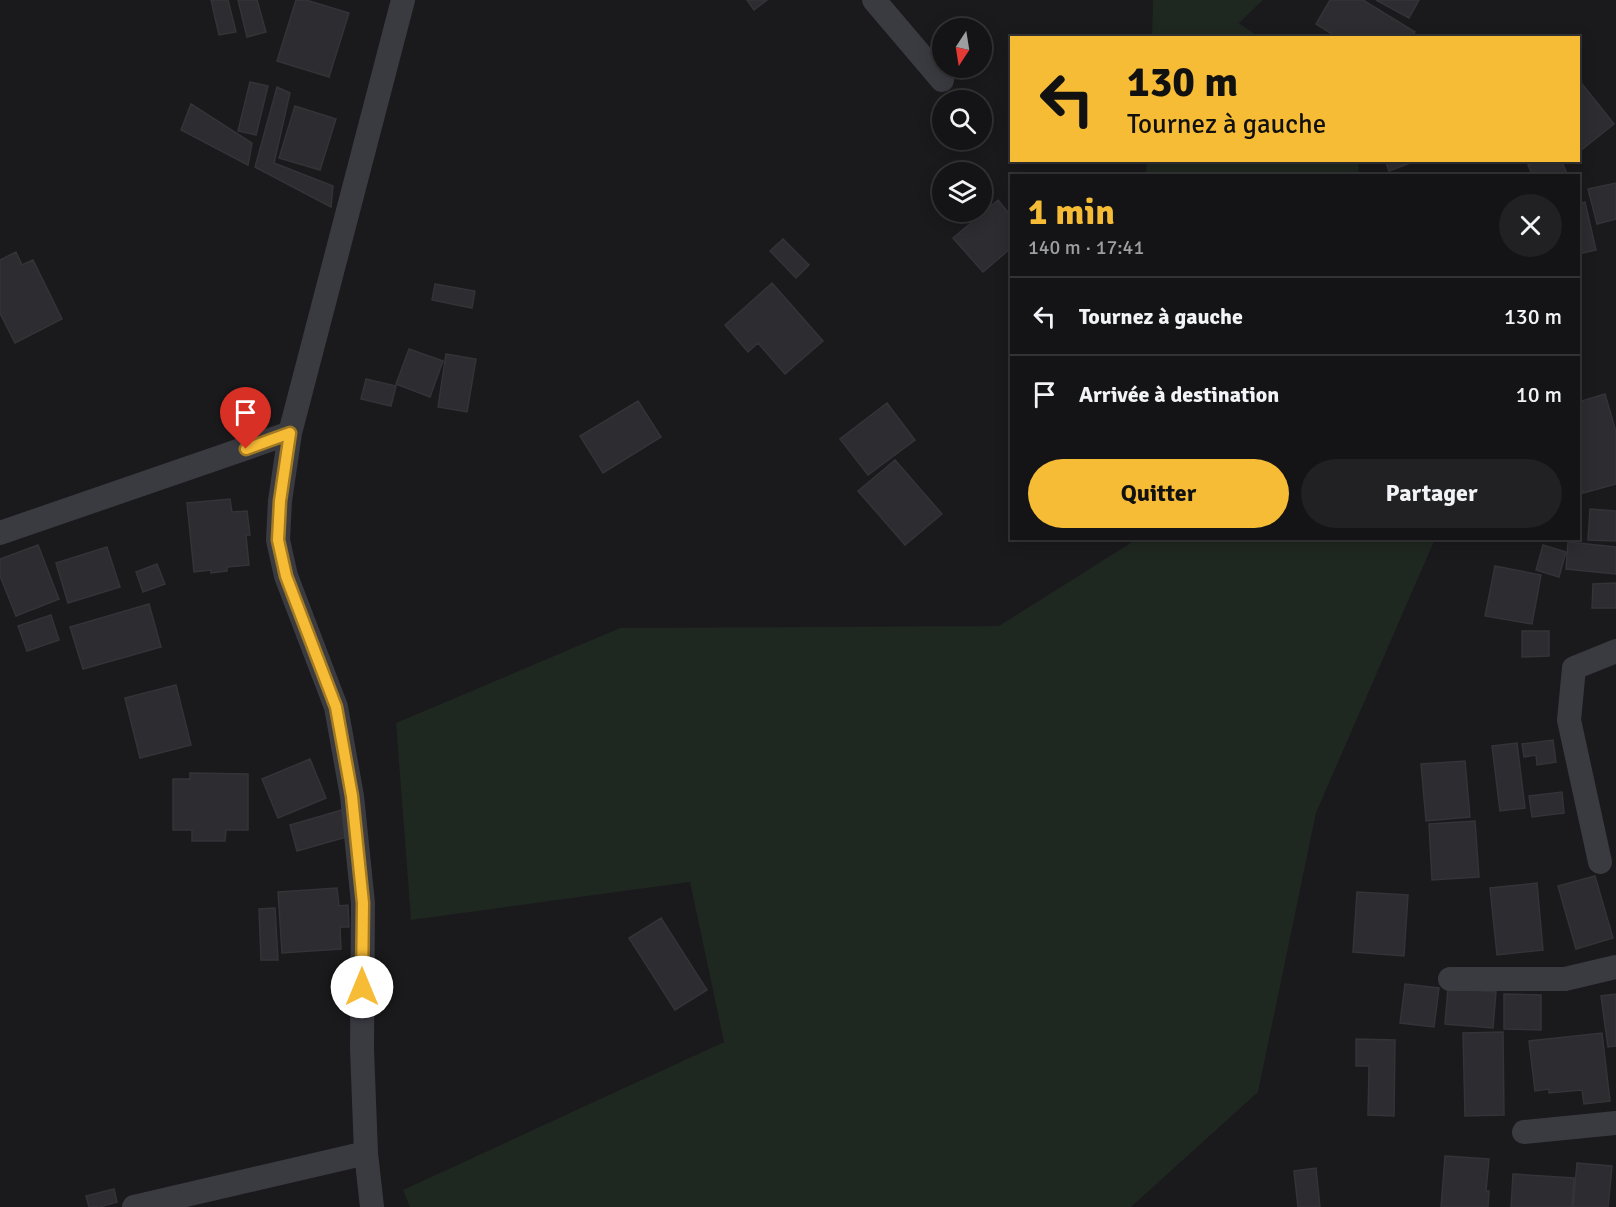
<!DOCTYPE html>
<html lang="fr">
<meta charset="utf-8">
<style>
:root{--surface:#141315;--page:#212022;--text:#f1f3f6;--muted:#9d9ea0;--line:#333234;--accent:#f7bc36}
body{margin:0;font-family:Signika,sans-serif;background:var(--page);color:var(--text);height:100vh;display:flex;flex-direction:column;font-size:22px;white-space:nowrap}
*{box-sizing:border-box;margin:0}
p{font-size:20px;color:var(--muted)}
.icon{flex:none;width:33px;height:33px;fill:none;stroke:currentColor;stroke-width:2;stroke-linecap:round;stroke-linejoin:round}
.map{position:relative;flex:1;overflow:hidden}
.sheet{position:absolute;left:1010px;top:174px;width:570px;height:366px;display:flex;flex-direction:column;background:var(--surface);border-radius:0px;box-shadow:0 3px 15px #0003,0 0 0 2px var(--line)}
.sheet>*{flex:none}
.banner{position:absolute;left:1010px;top:36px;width:570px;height:126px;border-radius:0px;box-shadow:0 3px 15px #0003,0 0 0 2px var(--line);background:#f7bc36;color:#111;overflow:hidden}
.needle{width:39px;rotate:192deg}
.tools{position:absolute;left:932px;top:18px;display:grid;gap:12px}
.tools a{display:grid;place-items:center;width:60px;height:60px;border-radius:50%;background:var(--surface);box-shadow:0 3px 15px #0003,0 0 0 2px var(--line);font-size:30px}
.pin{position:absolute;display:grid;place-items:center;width:51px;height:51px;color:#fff;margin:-62px -26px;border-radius:50% 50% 50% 0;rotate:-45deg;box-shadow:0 0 6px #0007}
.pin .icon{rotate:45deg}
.me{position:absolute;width:66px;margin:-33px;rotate:0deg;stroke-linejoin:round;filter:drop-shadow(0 0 4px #0008)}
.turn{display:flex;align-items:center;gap:21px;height:126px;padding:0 18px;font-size:27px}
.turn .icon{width:78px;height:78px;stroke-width:2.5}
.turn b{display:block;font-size:42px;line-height:51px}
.round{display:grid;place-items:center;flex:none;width:63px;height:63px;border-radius:32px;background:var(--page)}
.head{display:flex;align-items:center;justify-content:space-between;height:102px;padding:0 18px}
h1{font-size:36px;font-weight:800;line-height:45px;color:var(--accent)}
.action{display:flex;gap:12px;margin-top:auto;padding:12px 18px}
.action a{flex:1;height:69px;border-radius:36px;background:var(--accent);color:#111;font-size:24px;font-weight:800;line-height:69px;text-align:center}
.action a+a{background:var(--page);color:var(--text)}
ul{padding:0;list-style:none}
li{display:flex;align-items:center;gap:18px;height:78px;padding:0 18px;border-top:2px solid var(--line)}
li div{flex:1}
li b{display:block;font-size:22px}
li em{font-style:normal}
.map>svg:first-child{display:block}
.green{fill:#1f2721}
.building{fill:#2d2c30;stroke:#343338;stroke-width:1.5}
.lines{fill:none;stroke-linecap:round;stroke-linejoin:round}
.minor{stroke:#3a3b41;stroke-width:24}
.route-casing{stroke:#a17a23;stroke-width:15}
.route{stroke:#f7bc36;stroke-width:10}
</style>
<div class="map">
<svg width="1616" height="1207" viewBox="0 0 1616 1207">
<rect width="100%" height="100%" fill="#1a191c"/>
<path class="green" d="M1153,0H1263L1239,23L1259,37H1152Z
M1147,160L1358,161L1359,175H1146Z
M1137,539H1435L1316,813L1258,1092L1131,1207H410L403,1190L724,1042L690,882L411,920L396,723L620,628L999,626Z"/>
<path class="building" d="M211,0H228L236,32L219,35Z
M238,0H257L266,32L247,37Z
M296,0H306L349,13L329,77L277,61Z
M747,0H767L754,10Z
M1330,0H1363L1415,32L1411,38H1338L1316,24Z
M1376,0H1419L1409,18Z
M1578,79L1614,124L1580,151L1578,149Z
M250,82L268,86L256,135L238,131Z
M277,87L290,93L274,163L333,186L331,207L255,167Z
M191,104L252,143L248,165L181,130Z
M295,106L336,119L320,170L279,158Z
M1385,160H1418L1389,171Z
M1538,160H1561L1568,176H1533L1528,165Z
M1616,183V219L1597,224L1588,189Z
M998,200L1011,216V248L983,272L953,238Z
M1585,202L1596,250L1578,254V204Z
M783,239L809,265L796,278L770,251Z
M16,252L22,265L33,260L62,319L15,343L0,313V260Z
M772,283L823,341L785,374L758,343L748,352L725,325Z
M435,284L475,291L472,308L432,300Z
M409,349L443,361L430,397L396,384Z
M446,354L476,359L467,412L438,407Z
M366,379L396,386L391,406L361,399Z
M1605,394L1616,432V484L1583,493L1578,477V402Z
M638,401L661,437L603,473L580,436Z
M887,403L915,440L868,475L840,439Z
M895,460L942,514L905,545L858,491Z
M230,499L232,512L247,511L250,535H246L249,565L227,567V571L211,573V570L194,572L187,503Z
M1590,509L1616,511V541L1588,540Z
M1568,542L1616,547V574L1566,569Z
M38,545L59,599L16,616L0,576V559Z
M1543,545L1566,552L1559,577L1536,570Z
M107,547L120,587L68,603L56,563Z
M157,564L165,584L143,592L136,572Z
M1495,566L1541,575L1532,624L1485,616Z
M1616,583V608H1592L1593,584Z
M149,604L161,647L83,669L70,627Z
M51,615L59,640L27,651L18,626Z
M1522,631H1549V656L1522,657Z
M176,685L191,745L140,758L125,698Z
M1553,740L1556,762L1537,765L1536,755L1524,757L1522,744Z
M1517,743L1525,808L1500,811L1492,746Z
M310,759L326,798L278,818L262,779Z
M1465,761L1470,817L1426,821L1421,764Z
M190,773L248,774V830H226L225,841H192V830H173V779H190Z
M1562,792L1564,813L1532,817L1529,796Z
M342,810L350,836L297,851L290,825Z
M1475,821L1479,877L1432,880L1429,824Z
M1595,876L1613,938L1576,949L1558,886Z
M1537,883L1543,950L1497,955L1490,888Z
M337,888L339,906L348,905L349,927H340L341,949L282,953L278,892Z
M1357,892L1408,895L1404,956L1353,952Z
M275,908L278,960H261L259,909Z
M661,918L707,990L675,1010L629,938Z
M1405,984L1439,988L1434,1027L1400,1023Z
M1448,988L1496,992L1493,1028L1445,1024Z
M1504,994L1541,995V1030L1504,1029Z
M1616,994V1046L1608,1047L1601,996Z
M1503,1032L1504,1115L1465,1116L1463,1033Z
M1602,1033L1610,1101L1584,1104L1582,1090L1549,1093V1089L1535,1091L1529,1041Z
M1356,1039L1395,1040L1394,1116L1368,1115L1369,1066H1356Z
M1445,1156L1489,1159L1486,1191H1489L1488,1207H1441Z
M1577,1163L1612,1166L1608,1207H1573Z
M1316,1168L1320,1207H1298L1294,1171Z
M1513,1174L1574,1178L1572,1207H1511Z
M114,1189L117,1202L100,1207H89L86,1196Z"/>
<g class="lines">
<path class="minor" d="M874,0L942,80
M0,533L290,433
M1600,862L1569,720L1574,668L1616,651
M1450,979H1565L1616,967
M1524,1132L1616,1123
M134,1207L366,1153
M372,1207L366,1153L362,1049L363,903L352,796L336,707L286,576L278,540L280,501L290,433L403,0"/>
</g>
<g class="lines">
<defs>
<path id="route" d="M246,449L290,433L280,501L278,540L286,576L336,707L352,796L363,903L362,987"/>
</defs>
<use href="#route" class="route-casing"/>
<use href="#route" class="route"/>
</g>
</svg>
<div class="tools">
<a><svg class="needle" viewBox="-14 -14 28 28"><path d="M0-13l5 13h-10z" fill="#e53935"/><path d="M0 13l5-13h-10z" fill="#9d9ea0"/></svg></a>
<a><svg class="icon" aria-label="search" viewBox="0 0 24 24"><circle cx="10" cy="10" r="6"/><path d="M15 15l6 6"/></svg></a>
<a><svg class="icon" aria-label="layers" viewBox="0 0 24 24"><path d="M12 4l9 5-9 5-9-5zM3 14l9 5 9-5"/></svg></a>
</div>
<div class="pin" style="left:246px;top:449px;background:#d93025"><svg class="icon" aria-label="arrive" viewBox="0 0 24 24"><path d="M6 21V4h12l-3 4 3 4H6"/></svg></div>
<svg class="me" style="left:362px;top:987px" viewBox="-20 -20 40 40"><circle r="19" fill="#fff"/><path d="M0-13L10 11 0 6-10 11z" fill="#f7bc36"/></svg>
<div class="banner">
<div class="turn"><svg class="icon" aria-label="left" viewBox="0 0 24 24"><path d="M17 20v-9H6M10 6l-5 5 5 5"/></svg><div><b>130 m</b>Tournez à gauche</div></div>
</div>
<section class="sheet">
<div class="head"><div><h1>1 min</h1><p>140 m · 17:41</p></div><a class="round"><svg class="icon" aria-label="close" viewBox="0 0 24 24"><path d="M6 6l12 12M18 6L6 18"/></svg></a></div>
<ul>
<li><svg class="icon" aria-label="left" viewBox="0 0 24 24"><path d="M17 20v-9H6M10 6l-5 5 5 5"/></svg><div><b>Tournez à gauche</b></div><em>130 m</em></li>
<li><svg class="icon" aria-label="arrive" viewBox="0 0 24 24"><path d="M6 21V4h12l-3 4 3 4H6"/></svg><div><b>Arrivée à destination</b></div><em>10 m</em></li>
</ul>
<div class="action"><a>Quitter</a><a>Partager</a></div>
</section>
</div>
